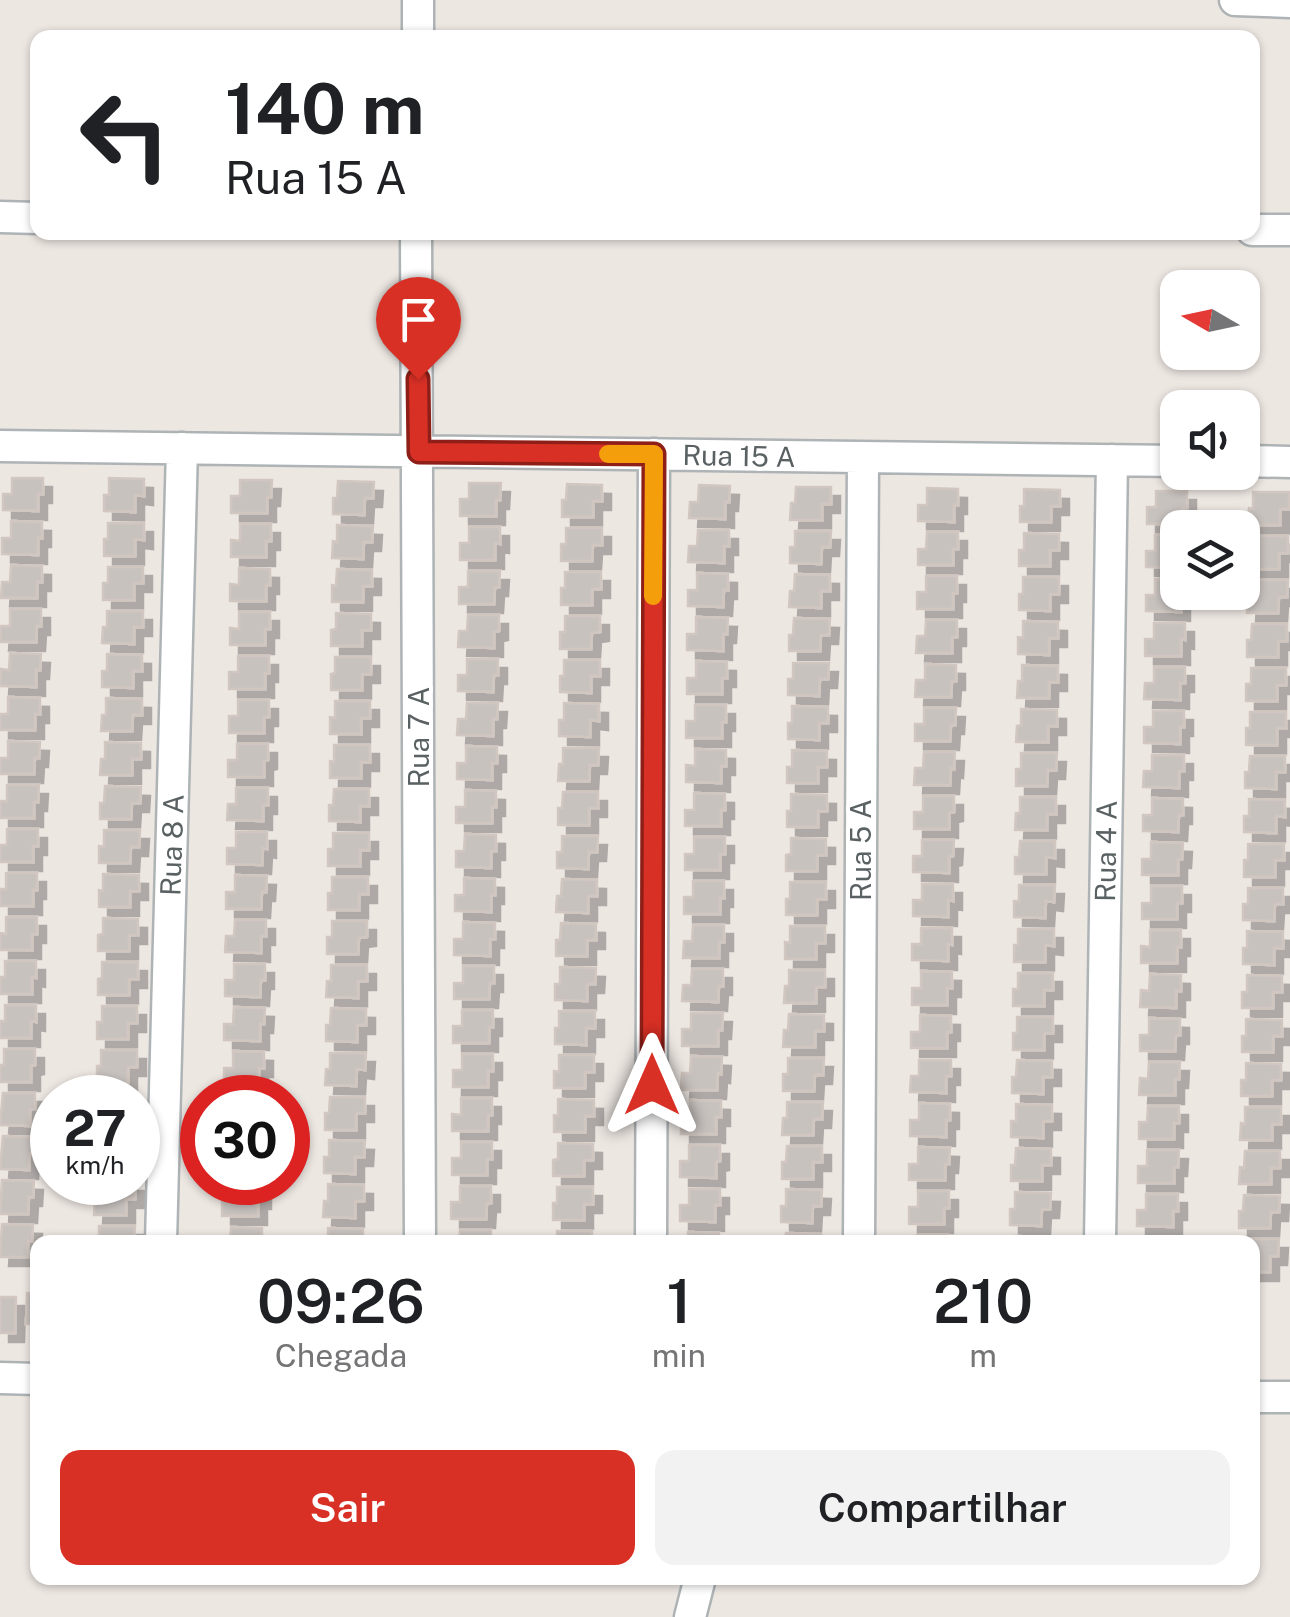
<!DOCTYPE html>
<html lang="pt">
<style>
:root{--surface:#fff;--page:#f2f2f2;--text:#202124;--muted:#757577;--accent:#d93025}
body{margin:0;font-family:"Public Sans",sans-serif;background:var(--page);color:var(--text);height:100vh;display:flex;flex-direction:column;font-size:38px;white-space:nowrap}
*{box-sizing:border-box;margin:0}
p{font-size:32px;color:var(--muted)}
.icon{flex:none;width:55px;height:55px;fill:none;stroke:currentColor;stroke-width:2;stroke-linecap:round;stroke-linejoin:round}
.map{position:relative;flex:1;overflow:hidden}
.sheet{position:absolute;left:30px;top:1235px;width:1230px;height:350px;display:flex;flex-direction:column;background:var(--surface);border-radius:20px;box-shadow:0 2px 8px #0004}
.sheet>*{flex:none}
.top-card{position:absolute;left:30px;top:30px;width:1230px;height:210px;border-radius:20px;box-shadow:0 2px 8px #0004;background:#fff;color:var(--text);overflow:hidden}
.needle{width:65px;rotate:279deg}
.tools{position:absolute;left:1160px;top:270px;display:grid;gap:20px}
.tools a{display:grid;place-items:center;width:100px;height:100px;border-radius:20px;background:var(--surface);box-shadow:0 2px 8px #0004;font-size:50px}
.speed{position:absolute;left:30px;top:1075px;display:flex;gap:20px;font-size:50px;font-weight:700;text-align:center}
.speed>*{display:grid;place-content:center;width:130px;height:130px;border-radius:50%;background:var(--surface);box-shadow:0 2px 8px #0004;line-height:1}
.speed small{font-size:25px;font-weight:400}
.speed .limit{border:15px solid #d22;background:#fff;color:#111}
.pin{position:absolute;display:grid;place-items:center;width:85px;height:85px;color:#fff;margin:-102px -42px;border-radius:50% 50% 50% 0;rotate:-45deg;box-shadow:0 0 10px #0007}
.pin .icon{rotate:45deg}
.me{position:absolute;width:110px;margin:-55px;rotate:0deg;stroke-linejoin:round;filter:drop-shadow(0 0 8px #0008)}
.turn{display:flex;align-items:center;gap:35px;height:210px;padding:0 30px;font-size:45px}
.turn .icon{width:130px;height:130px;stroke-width:2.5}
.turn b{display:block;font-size:70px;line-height:85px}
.eta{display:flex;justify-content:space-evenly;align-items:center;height:170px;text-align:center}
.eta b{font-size:60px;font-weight:600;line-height:70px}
.button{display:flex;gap:20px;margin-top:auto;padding:20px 30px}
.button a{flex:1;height:115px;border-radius:20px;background:var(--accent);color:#fff;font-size:40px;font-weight:600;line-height:115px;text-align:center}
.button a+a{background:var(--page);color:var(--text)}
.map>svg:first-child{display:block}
.building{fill:#c8c2bf;stroke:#d2c7c0;stroke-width:2.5;filter:url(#shadow)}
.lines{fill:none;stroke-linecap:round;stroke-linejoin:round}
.minor-casing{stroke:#aeb3b5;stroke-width:35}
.minor{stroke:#fff;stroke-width:30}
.route-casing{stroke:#8d1f18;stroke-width:25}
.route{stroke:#d93025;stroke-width:18}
.slow{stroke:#f59e0b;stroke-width:18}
.labels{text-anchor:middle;stroke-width:8;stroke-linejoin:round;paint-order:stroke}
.street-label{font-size:28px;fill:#5a6163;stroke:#fff}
</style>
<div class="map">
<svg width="1290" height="1617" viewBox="0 0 1290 1617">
<defs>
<filter id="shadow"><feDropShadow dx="9" dy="9" stdDeviation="0" flood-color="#0004"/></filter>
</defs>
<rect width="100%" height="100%" fill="#ede7e2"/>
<path class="building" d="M12,478H43V494H38V511L3,510V494H12Z
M109,478L144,479V496L135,495V512L104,511V495H109Z
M240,480H272L271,497H267V513H231V496H240Z
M338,481L374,482L373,498H365L364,515L333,514V498H337Z
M469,483H501L500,500H496V516H460V499H469Z
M567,484L602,485V501H593V517H562V500H566Z
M699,485L730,486L729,502H725V519L689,518L690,502H698Z
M796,487H831V504H822V520H790L791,503H795Z
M927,488L958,489V505H954V522L918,521V505H927Z
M1024,489L1060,490V506H1051V522H1020V506H1024Z
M1156,491H1187V508H1183L1182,524H1147V507H1156Z
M1253,492H1289V509H1280V525H1248L1249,508L1253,509Z
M11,521L42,522V538H38V555L2,554V538H11Z
M108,523H144V540L135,539V556H104V539H108Z
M240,524H271V541H266V557H231V540L240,541Z
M337,525L373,526L372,542H364L363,559L332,558L333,541L337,542Z
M469,527H500V544L495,543V560H460V543H469Z
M566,528H602V545H593L592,561H561V544H566Z
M698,530H729V546H724V563L688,562L689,546H697Z
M795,531H831L830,547H822L821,564L790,563V547H795Z
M927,532H958V549H953V565H918V549H926Z
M1024,533L1059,534V550H1050V566H1019V550H1024Z
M1155,535H1178V568L1146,567V551H1155Z
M1253,536H1288V553H1279V569H1248V552H1252Z
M11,565L42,566V582H37V598H1L2,582H10Z
M108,567H143V583H134V600H103V583H108Z
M239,568L270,569V585H266V601H230V584L239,585Z
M337,569L372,570V586H363V602H332V585L336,586Z
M468,571H500L499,587H495L494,604H459V587H468Z
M565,572H601V589H592V605H561V588H565Z
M697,573L728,574V590H724L723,607L688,606V590H697Z
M795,574L830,575V591H821V608L789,607L790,591H794Z
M926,576H957V593H953V609H917V592H926Z
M1023,577H1059V594H1050V611L1019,610V594H1023Z
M1155,579H1178V592H1186V596L1181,595V612L1146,611V595H1155Z
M1252,580H1288L1287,597H1279L1278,613H1247L1248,596H1252Z
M10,609H41V626H37L36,642H0L1,626H10Z
M107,611H143V627H134V644L102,643L103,627H107Z
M239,612H270V629H265V645H230V628L239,629Z
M336,613L371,614V630H362V646H331V630L336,629Z
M468,615H499V631L494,632V648L458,647L459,631H467Z
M565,616H600V632L592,633L591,649H560V632H565Z
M696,617L728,618L727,634H723V651L687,650V634H696Z
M794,618L830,619L829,635H821L820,651H789V635H793Z
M926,620H957V637H952V653H916L917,636H925Z
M1023,621L1058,622V638H1049V655L1018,654V637L1023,638Z
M1154,623H1185V640L1181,639V656H1145V639H1154Z
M1252,624H1287V641H1278V657H1247V640H1251Z
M10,653L41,654L40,670H36V687L0,686L1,669L9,670Z
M107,654L142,655V671H133V688L102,687V671H107Z
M238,656H269V673H265V689H229V672H238Z
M335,657H371V674H362V690H331V674L335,673Z
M467,659H498V675H494L493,692L458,691V675H467Z
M564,660H600V676H591V693L560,692V676H564Z
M696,661L727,662V678H722V694H687V678H696Z
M793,663H829L828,679H820L819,696L788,695V679H793Z
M925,664L956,665V681H952L951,697H915L916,680H925Z
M1022,665L1058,666V682H1049V698H1017L1018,681H1022Z
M1154,667H1185V683H1180V700L1144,699L1145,683H1154Z
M1251,668H1286V685H1277V701H1246V684H1251Z
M8,697L40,698V714H35V730H0V714H8Z
M106,698L142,699V715H133L132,731H101L102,715H106Z
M238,700H269V717H264V733H229V716H238Z
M335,701H370V718H361V734H330V717L335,718Z
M467,703H498L497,719H493V736L457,735L458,719H466Z
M564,703L599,704V721L590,720V737L559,736V720H564Z
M695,705H726V722H722V738H686V721H695Z
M792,706L828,707V723H819V740L788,739V723H792Z
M924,708H956L955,725H951L950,741H915V724H924Z
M1021,709L1057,710V726H1048V742H1016L1017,726L1021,725Z
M1153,711H1184V727H1180V744L1144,743V727H1153Z
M1250,712H1286V728H1277V745H1246V728H1250Z
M8,741L40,742L39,758H35L34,774H0V758H8Z
M105,742L141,743V759H132V775H100L101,759H105Z
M237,744H268V760L264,761V777H228V760H237Z
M334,745H370V762H361V778H330V761L334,762Z
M466,746L497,747V763H492V780L457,779V763H466Z
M563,748H599L598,765H590L589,781H558L559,764H563Z
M695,749L726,750V766H721V783L686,782V765L695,766Z
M792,750L827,751V767H818V783H787V767H792Z
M924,752H955L954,769L951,768L950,785H914L915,768H923Z
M1021,753H1057L1056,770H1048L1047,786H1016V769H1021Z
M1152,755H1184V771H1179V788L1143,787L1144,771H1152Z
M1250,756H1285V772H1276V789L1245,788V772H1249Z
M7,785H39L38,802H34V818H0V801H7Z
M105,786L141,787L140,803H132L131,819H100V803H104Z
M236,788H268V805H263V821L227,820L228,804H236Z
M334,789H369V806H360V822L329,821V805H333Z
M465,790L496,791V807H492V823H456V807H465Z
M563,792H598V808H589V825H558V808H562Z
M694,793L725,794V810H721V826H685V810H694Z
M791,794L827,795V811H818V827H787V811H791Z
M923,796H954V812L949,813V829H914V812H923Z
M1020,797H1056V814H1047V830H1015L1016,813H1020Z
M1152,798L1183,799V815H1179L1178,832L1143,831V815H1152Z
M1249,799L1285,800V817L1276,816V833L1244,832V816H1249Z
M7,829H38V846H33V862H0V845H7Z
M104,830H140L139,847H131L130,863H99V846L104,847Z
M236,832H267V849L263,848L262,865L227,864V848H236Z
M333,833H369V850H360V866H328V849H333Z
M465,834L496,835V851H491V868L456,867V851H464Z
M562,836H598L597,852H589L588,869L557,868V852H562Z
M694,837H725V854H720V870H685V854H694Z
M791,838L826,839V855H817V871H786V855L791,854Z
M922,840H954L953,856L949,857V873L913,872V856H922Z
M1020,841H1055V858L1046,857V874H1015V857H1019Z
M1151,842L1183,843L1182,859H1178V875H1142V859H1151Z
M1248,844H1284V860H1275V877H1244V860H1248Z
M6,873H37V890H33V906H0V889H6Z
M103,874L139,875V891H130V907H99V890L103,891Z
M235,875L267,876L266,892H262L261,909H226V892H235Z
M332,877H368V894H359V910H328V893H332Z
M464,878L495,879V895H491V912L455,911V895H464Z
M562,879L597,880V896H588V913L556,912L557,896H561Z
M693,881H724V898H720V914H684V897H693Z
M790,882H826V899H817V915H786V899H790Z
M922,884H953V901L948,900V917L913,916V900H922Z
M1019,885H1055L1054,902L1046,901L1045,918L1014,917V901H1019Z
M1151,886H1182V903H1177V919H1142V903H1151Z
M1248,888H1283V904H1275L1274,921L1243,920V904H1248Z
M6,917H37V934H32V950H0V933L6,934Z
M103,918L138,919V935H129V951H98V935L103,934Z
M235,920H266V936H261V953L225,952L226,936H234Z
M332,921H367V937L359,938L358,954H327V937H332Z
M463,922L495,923V939H490V956L454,955V939H463Z
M561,923L596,924V940H587V956H556V940H560Z
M693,925H724V942H719V958H683L684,941H692Z
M790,926H825V943H816V959H785V942L790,943Z
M921,928H952V945L948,944V961L912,960V944H921Z
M1018,929H1054V946L1045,945V962H1014V945H1018Z
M1150,930H1181V947H1177V963H1141V946L1150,947Z
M1247,931L1283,932V948H1274V965L1243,964V948H1247Z
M5,961H36V978L32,977V994H0V977H5Z
M102,962H138V979H129V995H98V979L102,978Z
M234,964H265V980H261L260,997L225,996V980H234Z
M331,965H367V981H358V998L326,997L327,981H331Z
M463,966H494V983H490L489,999H454V983H463Z
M560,967L596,968L595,984H587V1001L555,1000V984H560Z
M692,969H723V986H719L718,1002L682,1001L683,985H691Z
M789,970H825V987H816V1003H784L785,986H789Z
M921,971L952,972V988H947V1005H912V988H921Z
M1018,973H1053V990H1044V1006H1013V989H1018Z
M1150,974L1181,975V991H1176V1008L1140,1007L1141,990L1149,991Z
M1247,975L1282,976V992H1273V1008H1242V992H1247Z
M5,1005H36V1022L31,1021V1038H0V1021H5Z
M102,1006H137V1023H128V1039H97V1022H102Z
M234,1007L265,1008L264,1024H260V1041L224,1040V1024H233Z
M331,1008L366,1009V1025H357V1042L326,1041V1025H330Z
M462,1010H493V1027H489V1043H453V1026H462Z
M559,1011H595V1028H586V1045L555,1044V1028H559Z
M691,1013H723L722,1030H718V1046H682V1029H691Z
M789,1014L824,1015V1031H815V1047H783L784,1030H788Z
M920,1015L951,1016V1032H947V1048H911V1032H920Z
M1017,1017H1053V1033H1044V1050H1013V1033H1017Z
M1149,1018L1180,1019V1035H1176L1175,1051H1140V1035H1149Z
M1246,1019L1282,1020V1036H1273V1052H1242V1036H1246Z
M4,1049H35V1065L31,1066V1082H0V1065H4Z
M101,1050H137V1067H128V1083H97V1066H101Z
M233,1051L264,1052V1068H259V1085L224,1084V1068H233Z
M330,1053H366L365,1070L357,1069L356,1086L325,1085L326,1069H330Z
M462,1054H493V1071H488V1087H453V1070H462Z
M559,1055H594V1072H585V1088H554V1071L559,1072Z
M691,1056L722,1057L721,1074L718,1073L717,1090H681L682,1073H690Z
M788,1058H824L823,1075H815L814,1091H783V1074H788Z
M919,1060H951V1076H946V1093L910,1092L911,1076H919Z
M1017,1060L1052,1061V1077H1043V1094L1012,1093V1077H1016Z
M1149,1062H1180L1179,1079H1175V1095H1139L1140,1078L1148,1079Z
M1246,1063L1281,1064V1080H1272V1096H1241V1080H1246Z
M3,1093H35V1109H30V1126L0,1125Z
M101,1094H136V1098H101Z
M330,1097H365V1113H356V1130H325V1113H329Z
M461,1098H492V1115H488V1131H452V1114L461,1115Z
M558,1099L594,1100V1116H585V1132H554V1115L558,1116Z
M690,1100L721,1101V1117H716V1134H681V1117H690Z
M787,1102H823L822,1119H814L813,1135H782L783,1118H787Z
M919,1103L950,1104V1120H946V1137L910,1136V1120H919Z
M1016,1104L1052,1105V1121H1043V1138L1011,1137V1121H1016Z
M1148,1106H1179V1123H1174V1139H1139V1122H1147Z
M1245,1107H1281V1124H1272V1140H1240L1241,1123L1245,1124Z
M3,1136L34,1137V1154L30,1153L29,1170L0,1169Z
M329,1140L365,1141L364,1157H355V1174L324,1173V1157H329Z
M461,1142H492V1159H487V1175H452V1158H461Z
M558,1143L593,1144V1160H584V1176H553V1160L558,1159Z
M689,1145H720V1161L716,1162V1178L680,1177V1161H689Z
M787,1146H822V1162H813V1179H782V1162H786Z
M918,1147L950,1148L949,1164H945V1180H909V1164H918Z
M1016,1148L1051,1149V1165H1042V1181H1011V1165H1015Z
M1147,1150H1179L1178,1167H1174V1183H1138V1166H1147Z
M1245,1151H1280V1168H1271V1184H1239L1240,1167L1244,1168Z
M2,1180L34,1181L33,1197H29L28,1214H0Z
M100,1182H135V1199H126V1215H94L95,1198H99Z
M231,1183L262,1184V1200H258V1216H222V1199L231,1200Z
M328,1184L364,1185V1201H355V1218L323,1217L324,1201H328Z
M460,1186H491V1203H487L486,1219H451V1202H460Z
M557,1187H593V1204H584V1220H553V1203H557Z
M689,1189H720V1205H715V1222L680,1221V1205H689Z
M786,1189L822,1190L821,1206H813L812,1223L781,1222V1206H786Z
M918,1191H949V1208H944V1224H909V1207H918Z
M1015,1192L1051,1193L1050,1209H1042L1041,1226L1010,1225V1209H1015Z
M1146,1194H1178V1211H1173V1227L1137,1226V1210H1146Z
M1244,1195L1280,1196L1279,1212H1271L1270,1228H1239V1211H1243Z
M2,1224L33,1225L32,1241H28V1257H0Z
M99,1226H135L134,1242H94H99Z
M231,1227L262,1228V1242H230Z
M328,1228L363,1229V1242H328Z
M460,1230H491V1242H459Z
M557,1231H592V1242H557Z
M688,1232L719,1233V1242H688Z
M786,1233L821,1234V1242H785Z
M917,1235H948V1242H917Z
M1014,1236L1050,1237V1242H1014Z
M1146,1238H1177V1242H1146Z
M1244,1239H1279L1278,1256H1270V1272H1252V1242H1243Z
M27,1293H38V1324H26Z
M0,1297H16L15,1333H0Z"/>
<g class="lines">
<defs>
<path id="minor" d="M1235,0L1290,2
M418,38V0
M0,217L38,218
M1252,230H1290
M416,232L420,1242
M0,446L1178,461
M1242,461L1290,462
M161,1242L182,448
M651,1242L654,454
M859,1242L863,458
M1100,1242L1112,460
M0,1378L38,1379
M1252,1397H1290
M690,1617L700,1578"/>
</defs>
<use href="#minor" class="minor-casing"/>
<use href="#minor" class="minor"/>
</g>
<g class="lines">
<defs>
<path id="route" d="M418,379L419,452L654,454L652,1085"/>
</defs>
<use href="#route" class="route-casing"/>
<use href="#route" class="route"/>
<path class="slow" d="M608,454H654L653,596"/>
</g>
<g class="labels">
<g class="street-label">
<text transform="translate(739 456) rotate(1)" y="10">Rua 15 A</text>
<text transform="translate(419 737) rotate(-90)" y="10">Rua 7 A</text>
<text transform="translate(172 845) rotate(-88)" y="10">Rua 8 A</text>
<text transform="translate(861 850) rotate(-90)" y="10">Rua 5 A</text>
<text transform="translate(1106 851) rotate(-89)" y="10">Rua 4 A</text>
</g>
</g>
</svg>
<div class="tools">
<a><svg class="needle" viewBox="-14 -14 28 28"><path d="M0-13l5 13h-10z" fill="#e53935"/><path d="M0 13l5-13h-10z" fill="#757577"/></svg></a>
<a><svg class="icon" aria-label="sound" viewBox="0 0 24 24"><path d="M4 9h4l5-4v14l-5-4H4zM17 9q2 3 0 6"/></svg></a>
<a><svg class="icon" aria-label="layers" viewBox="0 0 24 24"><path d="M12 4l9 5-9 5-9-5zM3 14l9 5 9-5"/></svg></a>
</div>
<div class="speed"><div>27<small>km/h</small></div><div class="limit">30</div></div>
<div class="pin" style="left:418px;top:379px;background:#d93025"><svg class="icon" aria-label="arrive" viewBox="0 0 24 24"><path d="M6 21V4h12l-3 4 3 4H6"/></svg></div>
<svg class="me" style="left:652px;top:1085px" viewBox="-20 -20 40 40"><path d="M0-17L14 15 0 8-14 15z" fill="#d93025" stroke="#fff" stroke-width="4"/></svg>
<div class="top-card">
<div class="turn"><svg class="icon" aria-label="left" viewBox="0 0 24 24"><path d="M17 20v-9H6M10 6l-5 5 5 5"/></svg><div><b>140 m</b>Rua 15 A</div></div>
</div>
<section class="sheet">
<div class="eta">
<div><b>09:26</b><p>Chegada</p></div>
<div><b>1</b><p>min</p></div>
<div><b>210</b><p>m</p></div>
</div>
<div class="button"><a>Sair</a><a>Compartilhar</a></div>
</section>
</div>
